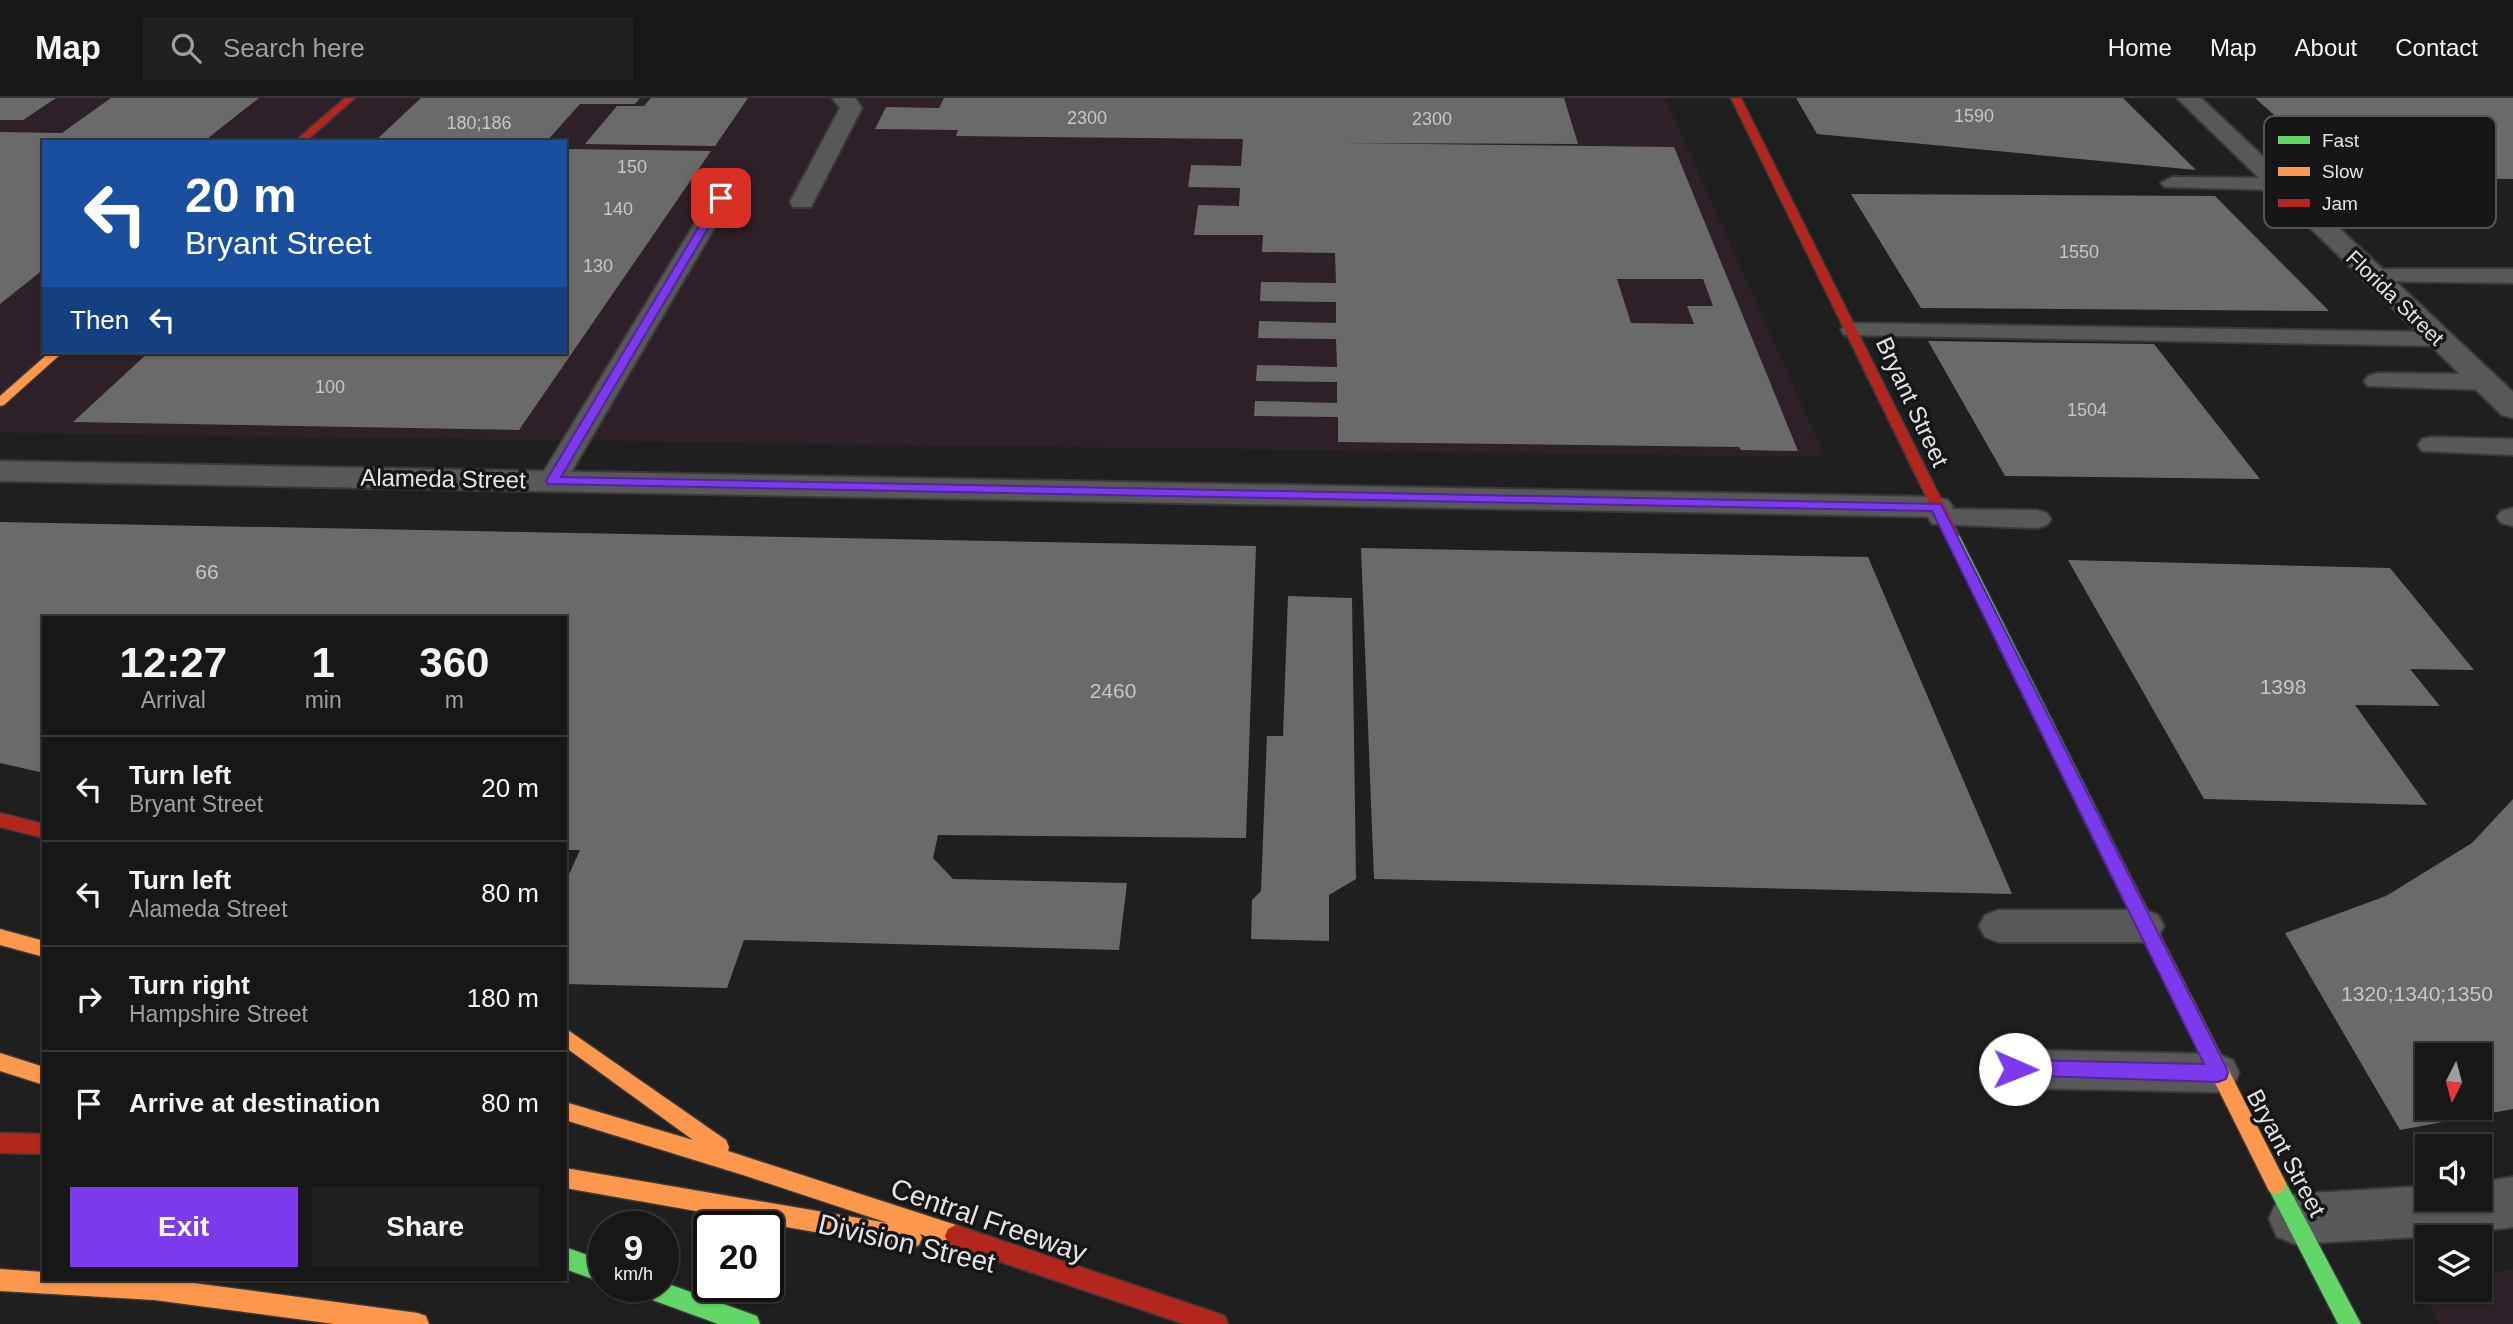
<!DOCTYPE html>
<style>
:root{--surface:#171717;--page:#202020;--text:#f1f3f6;--muted:#9e9fa1;--line:#363636;--accent:#7c3aed}
body{margin:0;font-family:Arial,sans-serif;background:var(--page);color:var(--text);height:100vh;display:flex;flex-direction:column;font-size:26px;white-space:nowrap}
*{box-sizing:border-box;margin:0}
p{font-size:23px;color:var(--muted)}
.icon{flex:none;width:38px;height:38px;fill:none;stroke:currentColor;stroke-width:2;stroke-linecap:round;stroke-linejoin:round}
.map{position:relative;flex:1;overflow:hidden}
.sheet{position:absolute;left:42px;top:518px;width:525px;height:665px;display:flex;flex-direction:column;background:var(--surface);border-radius:0px;box-shadow:0 2px 5px #0004,0 0 0 2px var(--line)}
.sheet>*{flex:none}
.hud{position:absolute;left:42px;top:42px;width:525px;height:214px;border-radius:0px;box-shadow:0 2px 5px #0004,0 0 0 2px var(--line);background:#1a4fa0;color:#fff;overflow:hidden}
.needle{width:46px;rotate:186deg}
.tools{position:absolute;left:2415px;top:945px;display:grid;gap:14px}
.tools a{display:grid;place-items:center;width:77px;height:77px;border-radius:0px;background:var(--surface);box-shadow:0 2px 5px #0004,0 0 0 2px var(--line);font-size:35px}
.speed{position:absolute;left:588px;top:1113px;display:flex;gap:14px;font-size:35px;font-weight:700;text-align:center}
.speed>*{display:grid;place-content:center;width:91px;height:91px;border-radius:50%;background:var(--surface);box-shadow:0 2px 5px #0004,0 0 0 2px var(--line);line-height:1}
.speed small{font-size:18px;font-weight:400}
.speed .limit{border:4px solid #111;border-radius:10px;background:#fff;color:#111}
.pin{position:absolute;display:grid;place-items:center;width:60px;height:60px;color:#fff;margin:-30px;border-radius:14px;box-shadow:0 4px 10px #0006}
.me{position:absolute;width:77px;margin:-38px;rotate:91deg;stroke-linejoin:round;filter:drop-shadow(0 0 5px #0008)}
.turn{display:flex;align-items:center;gap:24px;height:147px;padding:0 28px;font-size:32px}
.turn .icon{width:91px;height:91px;stroke-width:2.5}
.turn b{display:block;font-size:49px;line-height:60px}
.then{display:flex;align-items:center;height:66px;padding:0 28px;background:#0003;gap:14px;font-size:26px}
.eta{display:flex;justify-content:space-evenly;align-items:center;height:119px;text-align:center}
.eta b{font-size:42px;font-weight:600;line-height:49px}
.cta{display:flex;gap:14px;margin-top:auto;padding:14px 28px}
.cta a{flex:1;height:80px;border-radius:0px;background:var(--accent);color:#fff;font-size:28px;font-weight:600;line-height:80px;text-align:center}
.cta a+a{background:var(--page);color:var(--text)}
ul{padding:0;list-style:none}
li{display:flex;align-items:center;gap:21px;height:105px;padding:0 28px;border-top:2px solid var(--line)}
li div{flex:1}
li b{display:block;font-size:26px}
li em{font-style:normal}
header{display:flex;align-items:center;gap:42px;box-sizing:border-box;height:98px;padding:0 35px;background:var(--surface);border-bottom:2px solid var(--line)}
header strong{font-size:33px}
nav{display:flex;gap:38px;margin-inline-start:auto;font-size:24px}
.search{width:490px;height:63px;background:var(--page);display:flex;align-items:center;gap:18px;box-sizing:border-box;padding:0 24px;border-radius:0px;color:var(--muted);font-size:26px}
.map>svg:first-child{display:block}
.commercial{fill:#2e2028;fill-rule:evenodd}
.building{fill:#6b6a6a;fill-rule:evenodd}
.lines{fill:none;stroke-linecap:round;stroke-linejoin:round}
.lane-casing{stroke:#393939;stroke-width:4}
.street-casing{stroke:#393939;stroke-width:4}
.fast-casing{stroke:#393939;stroke-width:3}
.slow-casing{stroke:#393939;stroke-width:3}
.jam-casing{stroke:#393939;stroke-width:3}
.lane{fill:#585858;fill-rule:evenodd}
.street{fill:#585858;fill-rule:evenodd}
.fast{fill:#63d668;fill-rule:evenodd}
.slow{fill:#ff974d;fill-rule:evenodd}
.jam{fill:#b3261e;fill-rule:evenodd}
.route{fill:#7c3aed;stroke:#51269a;stroke-width:2}
.labels{text-anchor:middle;stroke-width:7;stroke-linejoin:round;paint-order:stroke}
.far-number-label{font-size:18px;fill:#c6c6c6}
.far-street-label{font-size:21px;fill:#e4e4e5;stroke:#161517}
.number-label{font-size:21px;fill:#c6c6c6}
.street-label{font-size:24px;fill:#e4e4e5;stroke:#161517}
.near-street-label{font-size:28px;fill:#e4e4e5;stroke:#161517}
.key{fill:#161517;stroke:#545355;stroke-width:2}
.key-label{font-size:19px;fill:#e4e4e5}
</style>
<header>
<strong>Map</strong>
<div class="search"><svg class="icon" aria-label="search" viewBox="0 0 24 24"><circle cx="10" cy="10" r="6"/><path d="M15 15l6 6"/></svg>Search here</div>
<nav><a>Home</a><a>Map</a><a>About</a><a>Contact</a></nav>
</header>
<div class="map">
<svg width="2513" height="1226" viewBox="0 0 2513 1226">
<rect width="100%" height="100%" fill="#1f1f1f"/>
<path class="commercial" d="M0,0H1665L1825,359L0,335ZM44,44H565V254H44Z
M2513,1171V1226H2440L2420,1186L2427,1185V1192H2480V1176Z"/>
<path class="building" d="M0,0H56L23,22H0Z
M111,0H259L203,44H44V171L0,206V34L62,35Z
M421,0H640L635,6H580L546,44H374Z
M651,0H748L715,48L585,46L617,8H644Z
M944,0H1564L1578,46L1339,45L1674,49L1798,353L1741,352L1739,349L1338,344V319L1254,318L1255,303L1337,305V284L1256,283L1257,267L1337,269L1336,241L1258,240L1259,223L1336,225V204L1260,203L1261,184L1336,185L1335,155L1262,154L1263,137H1194L1198,107L1239,108L1240,90L1188,89L1191,67L1241,68L1243,41L956,38L958,32L875,31L886,9L939,10ZM1617,181H1703L1713,208H1687L1694,226L1631,225Z
M1796,0H2123L2196,72L1817,36Z
M2255,0H2513V81L2344,79Z
M565,51L711,53L519,332L73,324L149,254H565Z
M1851,96L2215,98L2329,213L1921,210Z
M1928,243L2154,246L2260,381L2005,378Z
M0,424L1256,448L1246,740L938,737L933,760L953,781L1127,785L1119,852L744,842L727,890L565,886V785L580,752H565V520H44V675L0,665Z
M1361,450L1868,459L2012,796L1374,781Z
M2068,462L2390,470L2474,572L2410,571L2440,608L2355,607L2427,707L2204,701Z
M1288,498L1352,500L1356,781L1329,797V843L1251,841L1252,802L1261,793L1267,638H1283Z
M2513,701V1011L2400,1032L2285,835L2386,798L2472,745ZM2427,957H2480V1010H2427Z"/>
<g class="lines">
<defs>
<path id="lane" d="M2172,79L2277,80L2288,86L2277,92L2165,89L2161,85Z
M721,94L732,100L566,383L562,389L552,391L542,389L538,383L710,100Z
M2372,171H2513V185L2364,183L2360,178L2364,173Z
M1853,225L2438,234L2447,236L2450,241L2447,246L2438,248L1844,237L1841,232L1844,227Z
M2377,275L2484,276L2493,279L2497,284L2493,289L2484,292L2368,288L2364,283L2368,278Z
M2432,339L2513,341V357L2422,353L2418,347L2422,341Z
M2513,410V428L2501,425L2497,419L2501,413Z
M1942,411L2037,412L2047,415L2051,421L2047,427L2037,430L1932,426L1928,420L1932,414Z
M1998,812H2145L2158,817L2164,828L2158,839L2145,844H1998L1985,839L1979,828L1985,817Z
M2015,952L2218,956L2233,962L2239,975L2233,988L2218,994L2015,990L2000,984L1994,971L2000,958Z"/>
<path id="street" d="M832,0H855L862,10L811,109H793L790,104L840,10Z
M2177,0H2201L2513,294V320L2502,317Z
M0,363L1936,399L1948,402L1953,409L1948,416L1936,419L0,383Z
M2513,1079V1129L2453,1137L2295,1146L2277,1139L2269,1121L2277,1103L2295,1096L2427,1088V1101H2480V1084Z"/>
<path id="fast" d="M1952,433L1959,437L2112,742L2109,747H2097L2094,742L1945,437Z
M2276,1076L2283,1079L2361,1226H2338L2266,1086L2269,1079Z
M565,1149L604,1163V1185L565,1171Z
M663,1184L757,1218L760,1226H718L636,1196L633,1188H663Z"/>
<path id="slow" d="M50,254H63L4,307L0,308V298Z
M2103,735L2109,737L2112,742L2283,1079L2286,1086L2283,1093L2276,1096L2269,1093L2094,742L2097,737Z
M0,831L44,843V859L0,847Z
M565,930L726,1042L729,1049L728,1053L956,1127L964,1131L967,1138L964,1145L956,1149L920,1136L922,1140L919,1147L911,1151L565,1090V1070L888,1125L743,1077L565,1022V1004L693,1042L565,949Z
M0,955L44,969V987L0,973Z
M0,1171L44,1174V1181H164L418,1215L426,1218L429,1226H334L154,1202L0,1193Z"/>
<path id="jam" d="M345,0H355L305,44H294Z
M1731,0H1741L1959,437L1957,440L1952,441L1945,437Z
M0,715L44,726V740L0,729Z
M0,1035L44,1036V1056L0,1055Z
M956,1127L1217,1215L1225,1218L1228,1226H1184L956,1149L948,1145L945,1138L948,1131Z"/>
</defs>
<use href="#lane" class="lane-casing"/>
<use href="#street" class="street-casing"/>
<use href="#fast" class="fast-casing"/>
<use href="#slow" class="slow-casing"/>
<use href="#jam" class="jam-casing"/>
<use href="#lane" class="lane"/>
<use href="#street" class="street"/>
<use href="#fast" class="fast"/>
<use href="#slow" class="slow"/>
<use href="#jam" class="jam"/>
</g>
<path class="route" d="M721,97L726,100L561,379L1941,406L2226,969L2228,975L2226,981L2218,984L2008,977L2005,971L2008,965L2015,962L2204,966L1932,413L548,386L546,383L716,100Z"/>
<g class="labels">
<g class="far-number-label">
<text x="1974" y="24">1590</text>
<text x="1087" y="26">2300</text>
<text x="1432" y="27">2300</text>
<text x="479" y="31">180;186</text>
<text x="632" y="75">150</text>
<text x="618" y="117">140</text>
<text x="2079" y="160">1550</text>
<text x="598" y="174">130</text>
<text x="330" y="295">100</text>
<text x="2087" y="318">1504</text>
</g>
<g class="far-street-label">
<text transform="translate(2395 200) rotate(44)" y="7">Florida Street</text>
</g>
<g class="number-label">
<text x="207" y="481">66</text>
<text x="2283" y="596">1398</text>
<text x="1113" y="600">2460</text>
<text x="2417" y="903">1320;1340;1350</text>
</g>
<g class="street-label">
<text transform="translate(1912 304) rotate(65)" y="8">Bryant Street</text>
<text transform="translate(443 381) rotate(1)" y="8">Alameda Street</text>
<text transform="translate(2286 1055) rotate(62)" y="8">Bryant Street</text>
</g>
<g class="near-street-label">
<text transform="translate(989 1122) rotate(19)" y="10">Central Freeway</text>
<text transform="translate(907 1145) rotate(13)" y="10">Division Street</text>
</g>
</g>
<rect x="2264" y="18" width="232" height="112" rx="10" class="key"/>
<rect x="2278" y="38" width="32" height="8" fill="#63d668"/>
<rect x="2278" y="69" width="32" height="9" fill="#ff974d"/>
<rect x="2278" y="101" width="32" height="8" fill="#b3261e"/>
<g class="key-label">
<text x="2322" y="49">Fast</text>
<text x="2322" y="80">Slow</text>
<text x="2322" y="112">Jam</text>
</g>
</svg>
<div class="tools">
<a><svg class="needle" viewBox="-14 -14 28 28"><path d="M0-13l5 13h-10z" fill="#e53935"/><path d="M0 13l5-13h-10z" fill="#9e9fa1"/></svg></a>
<a><svg class="icon" aria-label="sound" viewBox="0 0 24 24"><path d="M4 9h4l5-4v14l-5-4H4zM17 9q2 3 0 6"/></svg></a>
<a><svg class="icon" aria-label="layers" viewBox="0 0 24 24"><path d="M12 4l9 5-9 5-9-5zM3 14l9 5 9-5"/></svg></a>
</div>
<div class="speed"><div>9<small>km/h</small></div><div class="limit">20</div></div>
<div class="pin" style="left:721px;top:100px;background:#d93025"><svg class="icon" aria-label="arrive" viewBox="0 0 24 24"><path d="M6 21V4h12l-3 4 3 4H6"/></svg></div>
<svg class="me" style="left:2015px;top:971px" viewBox="-20 -20 40 40"><circle r="19" fill="#fff"/><path d="M0-13L10 11 0 6-10 11z" fill="#7c3aed"/></svg>
<div class="hud">
<div class="turn"><svg class="icon" aria-label="left" viewBox="0 0 24 24"><path d="M17 20v-9H6M10 6l-5 5 5 5"/></svg><div><b>20 m</b>Bryant Street</div></div>
<div class="then">Then<svg class="icon" aria-label="left" viewBox="0 0 24 24"><path d="M17 20v-9H6M10 6l-5 5 5 5"/></svg></div>
</div>
<section class="sheet">
<div class="eta">
<div><b>12:27</b><p>Arrival</p></div>
<div><b>1</b><p>min</p></div>
<div><b>360</b><p>m</p></div>
</div>
<ul>
<li><svg class="icon" aria-label="left" viewBox="0 0 24 24"><path d="M17 20v-9H6M10 6l-5 5 5 5"/></svg><div><b>Turn left</b><p>Bryant Street</p></div><em>20 m</em></li>
<li><svg class="icon" aria-label="left" viewBox="0 0 24 24"><path d="M17 20v-9H6M10 6l-5 5 5 5"/></svg><div><b>Turn left</b><p>Alameda Street</p></div><em>80 m</em></li>
<li><svg class="icon" aria-label="right" viewBox="0 0 24 24"><path d="M7 20v-9h11M14 6l5 5-5 5"/></svg><div><b>Turn right</b><p>Hampshire Street</p></div><em>180 m</em></li>
<li><svg class="icon" aria-label="arrive" viewBox="0 0 24 24"><path d="M6 21V4h12l-3 4 3 4H6"/></svg><div><b>Arrive at destination</b></div><em>80 m</em></li>
</ul>
<div class="cta"><a>Exit</a><a>Share</a></div>
</section>
</div>
